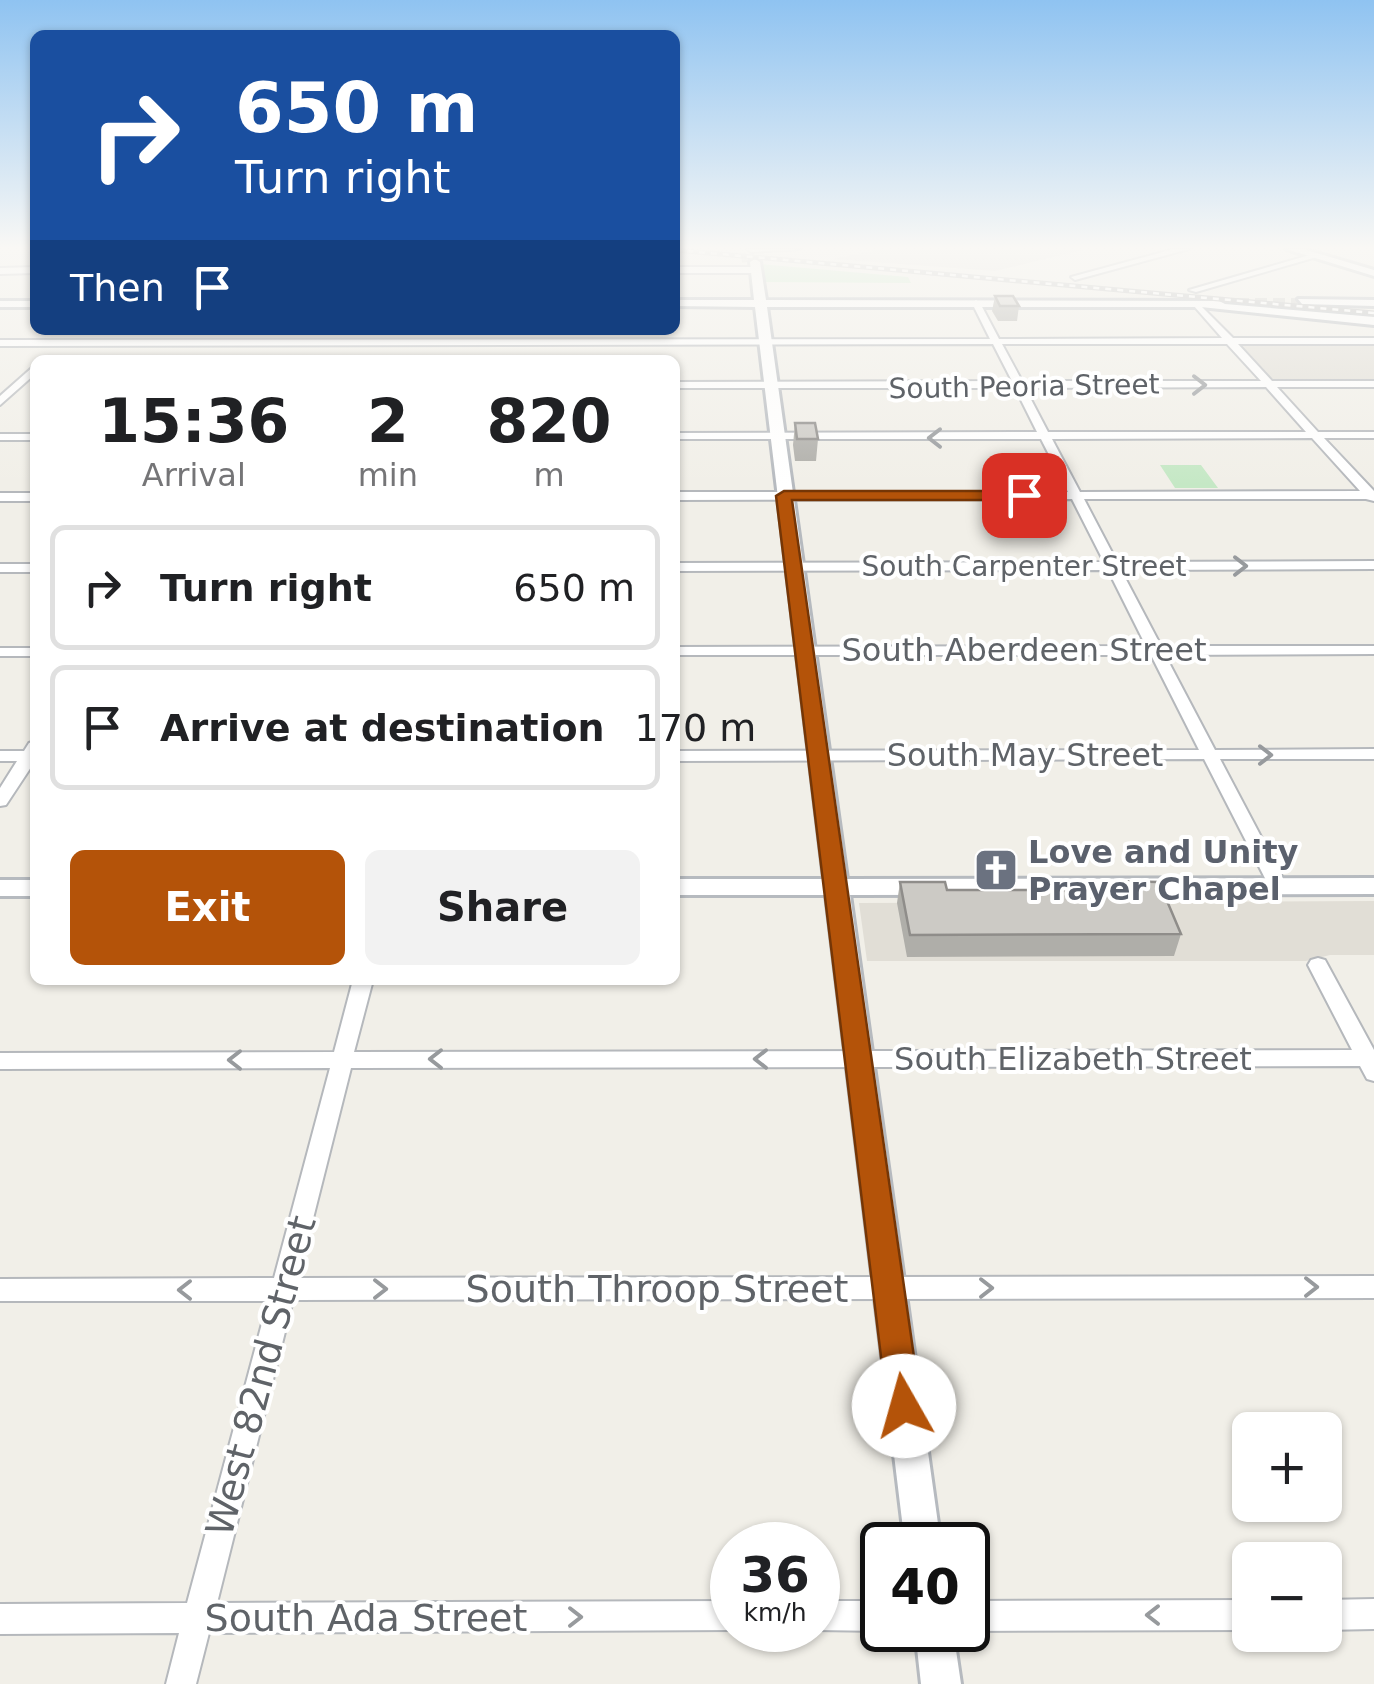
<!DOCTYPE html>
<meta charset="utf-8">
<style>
:root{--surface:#fff;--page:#f2f2f2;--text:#202124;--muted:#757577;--line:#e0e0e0;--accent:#b45309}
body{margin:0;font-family:"DejaVu Sans",sans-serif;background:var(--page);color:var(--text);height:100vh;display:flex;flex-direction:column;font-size:38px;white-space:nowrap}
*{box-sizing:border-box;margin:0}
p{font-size:32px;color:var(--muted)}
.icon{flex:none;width:55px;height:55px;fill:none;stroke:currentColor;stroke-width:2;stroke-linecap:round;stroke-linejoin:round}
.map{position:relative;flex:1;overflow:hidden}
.drawer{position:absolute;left:30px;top:355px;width:650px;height:630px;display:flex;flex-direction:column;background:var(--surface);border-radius:15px;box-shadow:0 2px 8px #0004}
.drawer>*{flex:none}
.guide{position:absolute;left:30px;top:30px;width:650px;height:305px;border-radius:15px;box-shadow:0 2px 8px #0004;background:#1a4fa0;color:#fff;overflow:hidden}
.tools{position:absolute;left:1232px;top:1412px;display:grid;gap:20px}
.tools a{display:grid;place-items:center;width:110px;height:110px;border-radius:15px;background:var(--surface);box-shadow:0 2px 8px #0004;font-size:50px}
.speed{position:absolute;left:710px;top:1522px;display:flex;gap:20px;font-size:50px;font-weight:700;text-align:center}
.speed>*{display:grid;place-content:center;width:130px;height:130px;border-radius:50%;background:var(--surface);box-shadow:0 2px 8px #0004;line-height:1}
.speed small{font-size:25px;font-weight:400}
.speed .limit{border:5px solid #111;border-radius:15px;background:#fff;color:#111}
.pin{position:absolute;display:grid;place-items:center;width:85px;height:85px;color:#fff;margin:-42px;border-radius:20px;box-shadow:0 5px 15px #0006}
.me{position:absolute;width:110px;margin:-55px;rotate:353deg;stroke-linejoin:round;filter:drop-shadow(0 0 8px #0008)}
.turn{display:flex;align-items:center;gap:35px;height:210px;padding:0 40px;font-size:45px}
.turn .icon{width:130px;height:130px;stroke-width:2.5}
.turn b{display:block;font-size:70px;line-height:85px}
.then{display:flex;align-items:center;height:95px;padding:0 40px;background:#0003;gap:20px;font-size:38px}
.eta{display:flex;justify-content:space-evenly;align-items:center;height:170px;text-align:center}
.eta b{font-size:60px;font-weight:600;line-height:70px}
.button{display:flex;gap:20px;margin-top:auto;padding:20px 40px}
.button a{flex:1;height:115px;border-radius:15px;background:var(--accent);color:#fff;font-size:40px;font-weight:600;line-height:115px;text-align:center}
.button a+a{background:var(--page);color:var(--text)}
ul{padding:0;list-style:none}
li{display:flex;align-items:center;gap:30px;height:125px;margin:0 20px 15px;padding:0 20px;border:5px solid var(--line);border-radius:15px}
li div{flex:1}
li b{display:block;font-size:38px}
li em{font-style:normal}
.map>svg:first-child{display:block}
.industrial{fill:#e0deda}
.education{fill:#e1ded6}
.green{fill:#c5e8c5}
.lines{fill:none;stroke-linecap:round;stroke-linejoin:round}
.secondary-tunnel{stroke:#ccccc8;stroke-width:12;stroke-dasharray:12 6;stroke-linecap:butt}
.street-casing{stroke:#b5b8bc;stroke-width:4}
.secondary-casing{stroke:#b6babf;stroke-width:6}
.street{fill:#fff;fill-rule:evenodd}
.secondary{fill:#fff;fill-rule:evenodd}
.rail-casing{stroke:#b6b7b8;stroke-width:5}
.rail{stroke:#fff;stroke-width:2.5;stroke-dasharray:6;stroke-linecap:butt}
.wall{fill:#afaea9}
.building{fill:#cccac5;stroke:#8f8d8a;stroke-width:2.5}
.oneway{stroke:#979a9d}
.route{fill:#b45309;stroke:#753606;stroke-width:2.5}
.labels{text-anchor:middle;stroke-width:8;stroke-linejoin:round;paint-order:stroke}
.far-street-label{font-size:28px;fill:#5f6368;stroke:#fff}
.street-label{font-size:32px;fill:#5f6368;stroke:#fff}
.worship-label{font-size:32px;font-weight:bold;fill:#5b616d;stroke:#fff;text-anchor:start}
.near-street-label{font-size:38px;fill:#5f6368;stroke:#fff}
</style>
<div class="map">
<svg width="1374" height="1684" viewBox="0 0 1374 1684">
<rect width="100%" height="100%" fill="#f1efe8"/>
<path class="industrial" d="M882,249H1087L995,271L833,259Z"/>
<path class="education" d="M1237,343H1374V381H1273Z
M1374,901V955H1330L1306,961H867L859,903Z"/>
<path class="green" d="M760,264L908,277L911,283L764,282Z
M1160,465H1201L1218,488H1175Z"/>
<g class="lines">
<path class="secondary-tunnel" d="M747,254L748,262
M1219,304H1331"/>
<defs>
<path id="street" d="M747,249H800L751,252Z
M1174,249H1189L1075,280L1071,277Z
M1313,254L1320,256L1196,292L1189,290Z
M35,267V273L0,274V268Z
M675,267H753L757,270L753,273H675Z
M976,300L980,303L999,339L1222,338L1194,306L1198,303L1233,338H1374V344H1238L1272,381H1374V387H1277L1318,432H1374V438H1324L1374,491V501L1366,499H1084L1117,562L1374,561V569L1121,570L1161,646H1374V654L1165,655L1215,750L1374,749V759H1220L1287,886L1284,890L1278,892L1269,886L1204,759L675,761V751L1199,750L1151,655H675V647L1146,646L1108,570L675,571V563L1104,562L1072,499L675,500V492H1068L1041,439H675V433L1037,432L1015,388H675V382L1012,381L993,344L0,346V340L990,339L972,303ZM1002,344H1227L1261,381H1022ZM1266,387L1306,432H1048L1025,388ZM1312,438L1360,491L1080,492L1052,439Z
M35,365V374L0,405V396Z
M0,434H35V440H0Z
M0,493H35V501H0Z
M0,564H35V572H0Z
M0,648H35V656H0Z
M35,741V761L6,805L0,806V788L17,761H0V751H24L29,743Z
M1318,958L1325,960L1374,1050V1081L1367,1079L1360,1066L351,1068L298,1278L1374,1276V1298L293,1300L217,1603L732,1601L734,1630L209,1633L196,1684H166L179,1633L0,1634V1604L187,1603L268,1301H0V1279L274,1278L330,1068L0,1069V1053L334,1052L353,980H373L354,1052L1352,1050L1308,965L1311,960Z
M1374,1599V1629L1325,1630V1600Z
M1250,1600V1630L968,1631L966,1630L968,1601Z
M818,1601H882L884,1630L882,1631L816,1630Z"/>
<path id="secondary" d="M1286,249H1303L1374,270V276Z
M755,259L760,262L766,300L1219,301L1225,304L1374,317V325L1201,307H767L847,879L1374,878V894L850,895L941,1545H905L826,895H675V879H824L755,307L675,306V300H754L750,262Z
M1298,299L1374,300V306L1302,304Z
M0,301H35V307H0Z
M0,880H35V896H0Z
M915,1630H953L961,1684H921Z"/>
</defs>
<use href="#street" class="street-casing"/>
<use href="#secondary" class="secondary-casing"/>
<use href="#street" class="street"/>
<use href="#secondary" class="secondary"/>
<defs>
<path id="rail" d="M675,250L1374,313"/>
</defs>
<use href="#rail" class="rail-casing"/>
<use href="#rail" class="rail"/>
</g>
<path class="wall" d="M995,296L1019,306L1017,321H998L992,311Z
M795,423L818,439L816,461H795L793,445Z
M1115,881L1181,934L1174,956L907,957L897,903L900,882L947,890H1113Z"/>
<path class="building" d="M995,296H1013L1019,306H1000Z
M795,423H815L818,439H797Z
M1115,881L1159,882L1181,934L910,935L900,882H945L947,890H1118Z"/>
<defs><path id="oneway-chevron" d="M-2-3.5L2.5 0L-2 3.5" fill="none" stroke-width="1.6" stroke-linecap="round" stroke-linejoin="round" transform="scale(2.5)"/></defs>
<g class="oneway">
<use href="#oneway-chevron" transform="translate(1199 385)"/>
<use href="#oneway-chevron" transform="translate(935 438) rotate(180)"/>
<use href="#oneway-chevron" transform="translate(1240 566)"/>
<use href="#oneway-chevron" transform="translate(1265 755)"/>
<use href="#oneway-chevron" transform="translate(436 1059) rotate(180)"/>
<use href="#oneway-chevron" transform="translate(761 1059) rotate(180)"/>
<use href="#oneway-chevron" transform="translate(235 1060) rotate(180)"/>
<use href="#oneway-chevron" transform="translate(1311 1287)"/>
<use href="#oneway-chevron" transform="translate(986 1288)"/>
<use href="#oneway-chevron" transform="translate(380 1289)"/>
<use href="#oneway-chevron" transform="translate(185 1290) rotate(180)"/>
<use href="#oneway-chevron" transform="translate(1153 1615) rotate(180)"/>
<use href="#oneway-chevron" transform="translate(575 1617)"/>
</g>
<linearGradient id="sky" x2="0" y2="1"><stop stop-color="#8fc3f1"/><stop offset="0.51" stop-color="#f9f8f5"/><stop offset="1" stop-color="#f9f8f5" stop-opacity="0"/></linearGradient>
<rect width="1374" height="485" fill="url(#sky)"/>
<path class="route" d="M784,491H1024L1032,495L1024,500H792L921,1406L916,1418L904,1423L892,1418L887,1406L776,496Z"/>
<defs>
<symbol id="church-square" viewBox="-11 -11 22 22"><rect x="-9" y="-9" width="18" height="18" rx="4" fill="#6b7280" stroke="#fff"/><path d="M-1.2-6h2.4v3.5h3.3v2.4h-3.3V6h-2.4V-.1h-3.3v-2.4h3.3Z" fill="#fff"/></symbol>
</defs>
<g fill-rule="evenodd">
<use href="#church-square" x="971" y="845" width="50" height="50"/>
</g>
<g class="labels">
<g class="far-street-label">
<text transform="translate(1024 386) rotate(-1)" y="10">South Peoria Street</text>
<text x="1024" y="576">South Carpenter Street</text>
</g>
<g class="street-label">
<text x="1024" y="661">South Aberdeen Street</text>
<text x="1025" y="766">South May Street</text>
<text x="1073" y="1070">South Elizabeth Street</text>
</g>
<g class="worship-label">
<text x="1028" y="863">Love and Unity<tspan x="1028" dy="37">Prayer Chapel</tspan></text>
</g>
<g class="near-street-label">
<text x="657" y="1302">South Throop Street</text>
<text transform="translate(261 1376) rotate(-75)" y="13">West 82nd Street</text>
<text x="366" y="1631">South Ada Street</text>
</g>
</g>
</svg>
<div class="tools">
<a>+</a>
<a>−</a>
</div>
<div class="speed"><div>36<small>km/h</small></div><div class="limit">40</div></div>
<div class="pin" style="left:1024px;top:495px;background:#d93025"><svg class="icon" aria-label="arrive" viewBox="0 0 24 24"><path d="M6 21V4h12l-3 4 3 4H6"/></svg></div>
<svg class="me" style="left:904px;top:1406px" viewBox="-20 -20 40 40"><circle r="19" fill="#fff"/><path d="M0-13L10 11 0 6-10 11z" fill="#b45309"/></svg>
<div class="guide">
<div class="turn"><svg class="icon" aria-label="right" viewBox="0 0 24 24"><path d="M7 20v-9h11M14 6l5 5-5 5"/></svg><div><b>650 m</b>Turn right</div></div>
<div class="then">Then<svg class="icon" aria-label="arrive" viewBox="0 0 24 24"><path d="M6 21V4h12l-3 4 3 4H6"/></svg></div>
</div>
<section class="drawer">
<div class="eta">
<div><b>15:36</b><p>Arrival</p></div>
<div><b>2</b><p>min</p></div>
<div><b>820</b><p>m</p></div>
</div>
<ul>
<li><svg class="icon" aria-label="right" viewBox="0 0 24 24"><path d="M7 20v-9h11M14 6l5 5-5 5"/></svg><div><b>Turn right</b></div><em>650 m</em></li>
<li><svg class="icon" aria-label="arrive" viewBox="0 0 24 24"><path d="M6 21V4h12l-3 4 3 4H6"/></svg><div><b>Arrive at destination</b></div><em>170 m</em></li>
</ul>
<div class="button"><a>Exit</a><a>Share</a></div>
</section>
</div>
